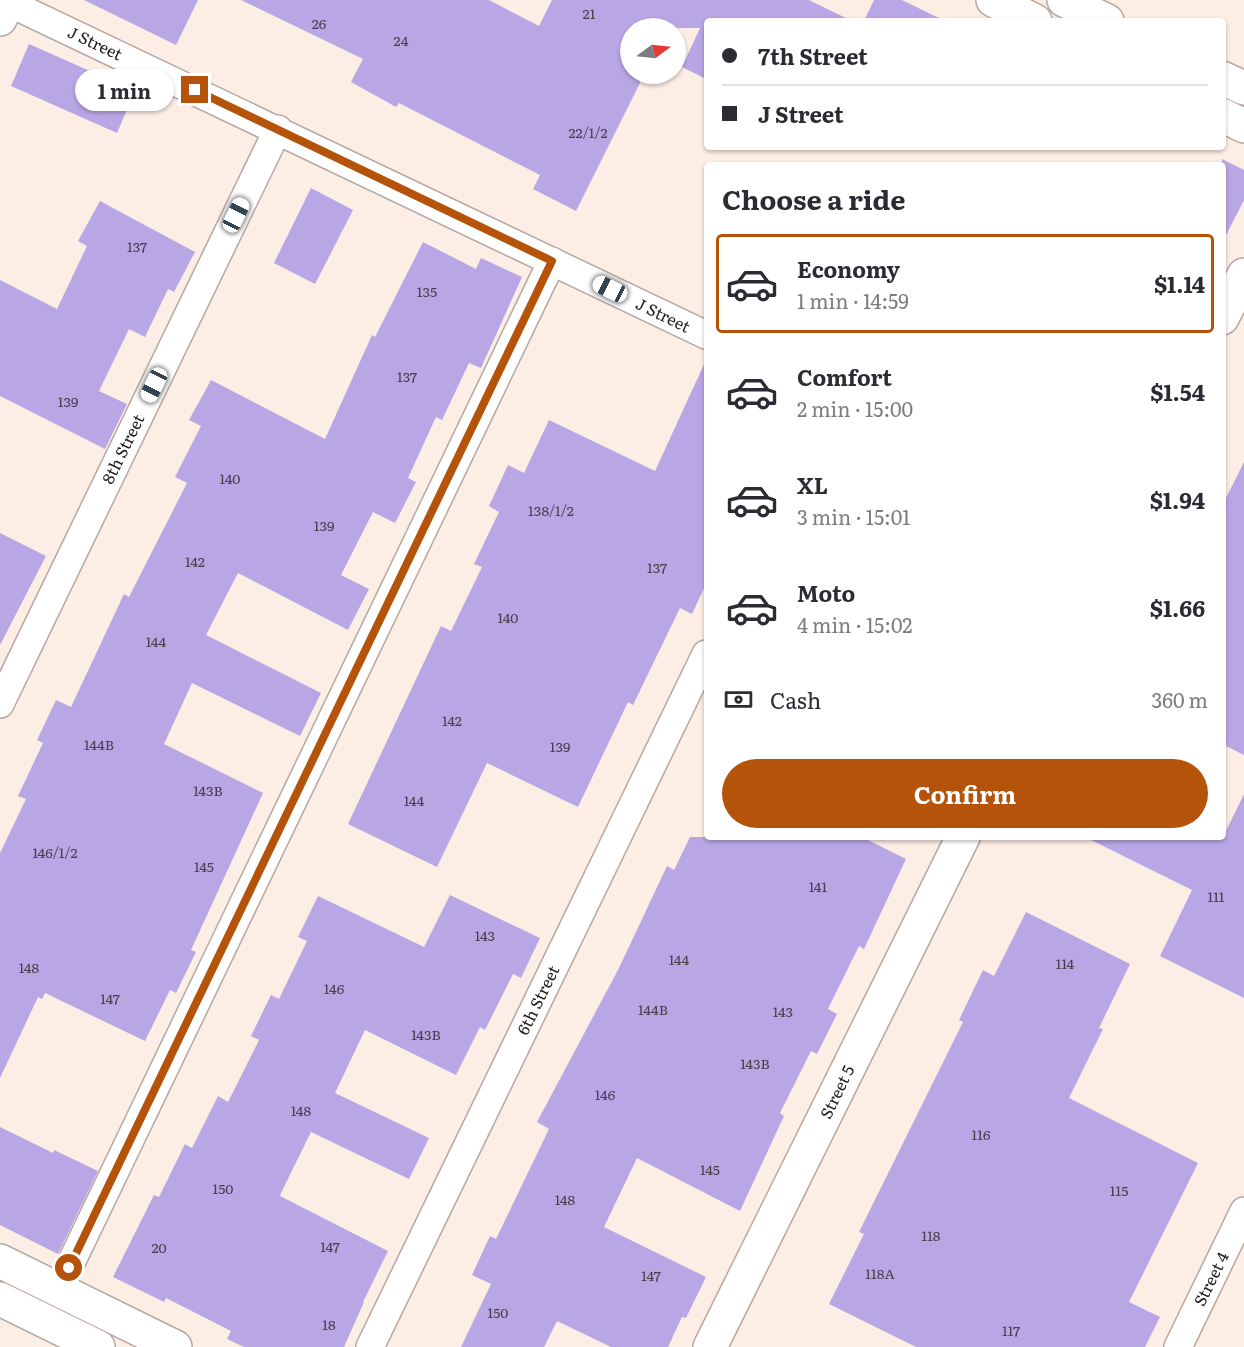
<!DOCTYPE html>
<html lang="en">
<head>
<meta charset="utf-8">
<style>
  body { margin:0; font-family:Literata,serif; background:#f2f2f3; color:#2b2b33; height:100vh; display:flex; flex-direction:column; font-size:22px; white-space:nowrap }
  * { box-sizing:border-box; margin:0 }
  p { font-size:20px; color:#7c7c81 }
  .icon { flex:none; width:33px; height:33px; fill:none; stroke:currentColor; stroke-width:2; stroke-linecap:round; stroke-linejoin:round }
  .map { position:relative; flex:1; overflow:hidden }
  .sheet { position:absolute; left:704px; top:162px; width:522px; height:678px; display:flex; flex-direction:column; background:#fff; border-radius:6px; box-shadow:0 2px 4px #0004 }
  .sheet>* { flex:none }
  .top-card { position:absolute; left:704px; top:18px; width:522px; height:132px; border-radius:6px; box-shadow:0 2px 4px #0004; display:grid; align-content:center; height:132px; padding:0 18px; background:#fff }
  .needle { width:39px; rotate:75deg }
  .buttons { position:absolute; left:620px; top:18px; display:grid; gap:12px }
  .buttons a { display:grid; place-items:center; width:66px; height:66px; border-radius:50%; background:#fff; box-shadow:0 2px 4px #0004; font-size:30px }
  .end { position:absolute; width:27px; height:27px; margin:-14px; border:8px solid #b45309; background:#fff; box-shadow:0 0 0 3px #fff }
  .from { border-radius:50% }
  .bubble { position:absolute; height:42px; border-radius:21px; background:#fff; box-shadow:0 2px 4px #0004; font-size:20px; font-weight:700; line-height:42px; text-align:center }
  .car { position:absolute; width:18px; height:36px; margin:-18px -9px; border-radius:8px; box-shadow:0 0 4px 2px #0007; background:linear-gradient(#fff 24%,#345 0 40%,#fff 0 76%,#345 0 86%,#fff 0) }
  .top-card b { display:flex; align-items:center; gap:21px; height:57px; font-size:22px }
  .top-card b+b { border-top:2px solid #e1e1e2 }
  .top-card i { width:15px; height:15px; background:#2b2b33 }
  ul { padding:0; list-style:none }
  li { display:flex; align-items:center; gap:18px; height:99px; margin:0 12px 9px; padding:0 6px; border:3px solid transparent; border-radius:6px }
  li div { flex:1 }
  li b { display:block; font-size:22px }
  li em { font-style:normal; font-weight:700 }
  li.active { border-color:#b45309 }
  li>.icon { width:54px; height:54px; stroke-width:1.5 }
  h2 { padding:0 18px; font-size:27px; line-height:72px }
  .pay { display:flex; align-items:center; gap:15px; height:66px; padding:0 18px; font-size:22px }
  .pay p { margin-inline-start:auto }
  .button { display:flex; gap:12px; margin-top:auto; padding:12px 18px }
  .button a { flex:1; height:69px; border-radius:36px; background:#b45309; color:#fff; font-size:24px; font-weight:700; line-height:69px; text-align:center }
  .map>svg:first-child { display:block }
  .building { fill:#b9a7e5 }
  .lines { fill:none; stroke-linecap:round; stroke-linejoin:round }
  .minor-casing { stroke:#b6a7a0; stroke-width:30 }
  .tertiary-casing { stroke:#b6a7a0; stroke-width:36 }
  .minor { stroke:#fff; stroke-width:27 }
  .tertiary { stroke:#fff; stroke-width:33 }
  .route { stroke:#b45309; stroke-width:8 }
  .labels { text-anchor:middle; stroke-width:6; stroke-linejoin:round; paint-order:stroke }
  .number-label { font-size:14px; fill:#483f4d }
  .street-label { font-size:16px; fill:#221c1a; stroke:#fefefe }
</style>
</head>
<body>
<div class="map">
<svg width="1244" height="1347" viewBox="0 0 1244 1347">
  <rect width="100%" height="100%" fill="#fcede5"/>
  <path class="building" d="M 84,0 L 198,0 L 176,45 Z
    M 241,0 L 489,0 L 539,26 L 552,0 L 809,0 L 852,21 L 706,21 L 706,79 L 682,67 L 700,28 L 630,28 L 630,74 L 643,77 L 576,211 L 533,189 L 540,175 L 399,103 L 396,107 L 351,82 L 363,59 Z
    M 874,0 L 902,0 L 945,21 L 864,21 Z
    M 29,44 L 135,91 L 117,133 L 11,86 Z
    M 1222,159 L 1244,170 L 1244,200 L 1222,243 Z
    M 311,188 L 353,210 L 315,284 L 274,263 Z
    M 100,201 L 195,252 L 174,292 L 168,289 L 145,337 L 129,329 L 99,391 L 127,404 L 105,449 L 0,396 L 0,280 L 57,309 L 87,246 L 78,241 Z
    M 423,242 L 476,269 L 481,258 L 522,277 L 481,368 L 469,363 L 442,420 L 436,417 L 408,478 L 416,482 L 395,523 L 373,512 L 341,575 L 369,589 L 348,630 L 238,573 L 206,635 L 321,693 L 300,736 L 192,683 L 164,744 L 263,793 L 191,950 L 196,952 L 176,993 L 170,990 L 145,1041 L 45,993 L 42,999 L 38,997 L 0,1078 L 0,853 L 26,799 L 18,796 L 43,743 L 37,740 L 56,700 L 71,707 L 124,594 L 129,597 L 187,483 L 175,477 L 201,426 L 189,420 L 211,380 L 325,439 L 372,335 L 375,337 Z
    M 706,360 L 706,584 L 692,614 L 680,608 L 633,705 L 628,702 L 578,807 L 487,763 L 437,867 L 348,824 L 441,626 L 451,631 L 482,567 L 474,564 L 499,512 L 489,506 L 508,465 L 524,473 L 549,420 L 655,471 Z
    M 1244,462 L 1244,755 L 1222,744 L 1222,506 Z
    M 0,533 L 46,556 L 0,645 Z
    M 1244,794 L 1244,998 L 1160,956 L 1192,890 L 1085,837 L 1223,837 Z
    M 690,837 L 862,837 L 906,859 L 864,949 L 859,946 L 828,1009 L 837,1014 L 817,1054 L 811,1051 L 780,1113 L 784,1116 L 740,1211 L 637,1158 L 604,1227 L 706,1277 L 686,1318 L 682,1317 L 668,1347 L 611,1347 L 557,1321 L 544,1347 L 461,1347 L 491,1284 L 472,1275 L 490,1236 L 496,1239 L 549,1129 L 537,1122 L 619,968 L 667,866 L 674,870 Z
    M 450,895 L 540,938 L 521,978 L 513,974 L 485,1030 L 480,1027 L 456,1075 L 365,1030 L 335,1093 L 429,1138 L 409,1179 L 311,1132 L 281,1193 L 280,1196 L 388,1251 L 363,1302 L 364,1302 L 344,1347 L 244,1347 L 227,1339 L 231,1331 L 166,1298 L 164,1302 L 113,1277 L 154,1195 L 159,1197 L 185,1144 L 192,1148 L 218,1096 L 228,1102 L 259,1040 L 251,1036 L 271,995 L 279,999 L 307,941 L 298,937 L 318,896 L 424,947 Z
    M 1026,912 L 1130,964 L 1099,1028 L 1103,1029 L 1069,1098 L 1198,1163 L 1129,1302 L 1160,1317 L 1145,1347 L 916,1347 L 829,1304 L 864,1234 L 859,1232 L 963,1022 L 959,1020 L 983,970 L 994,976 Z
    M 0,1127 L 53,1153 L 54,1150 L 98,1171 L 58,1254 L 0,1225 Z"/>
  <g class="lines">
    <defs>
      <path id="minor" d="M 3,0 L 706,335
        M 0,704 L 278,129
        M 58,1290 L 552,261
        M 370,1347 L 706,654
        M 1178,1347 L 1244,1211"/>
      <path id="tertiary" d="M 993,0 L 1035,21
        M 1064,0 L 1107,21
        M 0,19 L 9,0
        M 1222,78 L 1244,88
        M 1222,115 L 1244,126
        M 1222,318 L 1244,275
        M 0,1261 L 175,1347
        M 0,1299 L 98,1347
        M 710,1347 L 963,837"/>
    </defs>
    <use href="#minor" class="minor-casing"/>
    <use href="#tertiary" class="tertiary-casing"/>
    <use href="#minor" class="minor"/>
    <use href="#tertiary" class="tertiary"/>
  </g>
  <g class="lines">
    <path class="route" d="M 69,1268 L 552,261 L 195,90"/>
  </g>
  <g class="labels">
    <g class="number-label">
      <text x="589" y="19">21</text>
      <text x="319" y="29">26</text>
      <text x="401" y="46">24</text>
      <text x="588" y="138">22/1/2</text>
      <text x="137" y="252">137</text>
      <text x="427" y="297">135</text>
      <text x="407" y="382">137</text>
      <text x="68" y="407">139</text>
      <text x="230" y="484">140</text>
      <text x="551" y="516">138/1/2</text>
      <text x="324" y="531">139</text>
      <text x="195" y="567">142</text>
      <text x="657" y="573">137</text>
      <text x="508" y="623">140</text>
      <text x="156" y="647">144</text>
      <text x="452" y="726">142</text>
      <text x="99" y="750">144B</text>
      <text x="560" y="752">139</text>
      <text x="208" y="796">143B</text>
      <text x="414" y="806">144</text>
      <text x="55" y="858">146/1/2</text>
      <text x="204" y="872">145</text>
      <text x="818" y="892">141</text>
      <text x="1216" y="902">111</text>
      <text x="485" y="941">143</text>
      <text x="679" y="965">144</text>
      <text x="1065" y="969">114</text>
      <text x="29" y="973">148</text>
      <text x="334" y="994">146</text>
      <text x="110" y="1004">147</text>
      <text x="653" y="1015">144B</text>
      <text x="783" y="1017">143</text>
      <text x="426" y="1040">143B</text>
      <text x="755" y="1069">143B</text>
      <text x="605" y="1100">146</text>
      <text x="301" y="1116">148</text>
      <text x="981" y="1140">116</text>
      <text x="710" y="1175">145</text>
      <text x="223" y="1194">150</text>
      <text x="1119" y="1196">115</text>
      <text x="565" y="1205">148</text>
      <text x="931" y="1241">118</text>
      <text x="330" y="1252">147</text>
      <text x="159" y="1253">20</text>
      <text x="880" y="1279">118A</text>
      <text x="651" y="1281">147</text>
      <text x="498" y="1318">150</text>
      <text x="329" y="1330">18</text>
      <text x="1011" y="1336">117</text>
    </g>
    <g class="street-label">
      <text transform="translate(95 43) rotate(25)" y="6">J Street</text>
      <text transform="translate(663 315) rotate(26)" y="6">J Street</text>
      <text transform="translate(123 449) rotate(-64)" y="6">8th Street</text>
      <text transform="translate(538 1000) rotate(-64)" y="6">6th Street</text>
      <text transform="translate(837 1092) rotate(-64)" y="6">Street 5</text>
      <text transform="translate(1211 1279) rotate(-64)" y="6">Street 4</text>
    </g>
  </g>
</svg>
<div class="buttons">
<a><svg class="needle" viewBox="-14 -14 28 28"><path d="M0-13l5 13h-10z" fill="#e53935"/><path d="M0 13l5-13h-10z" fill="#7c7c81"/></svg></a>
</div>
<i class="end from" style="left:69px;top:1268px"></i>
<i class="end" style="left:195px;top:90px"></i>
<div class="bubble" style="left:75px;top:69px;width:99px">1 min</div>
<i class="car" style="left:236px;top:215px;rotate:26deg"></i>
<i class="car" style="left:610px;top:289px;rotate:296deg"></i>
<i class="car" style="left:154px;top:385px;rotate:206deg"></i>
<div class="top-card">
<b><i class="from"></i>7th Street</b>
<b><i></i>J Street</b>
</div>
<section class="sheet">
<h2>Choose a ride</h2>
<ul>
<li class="active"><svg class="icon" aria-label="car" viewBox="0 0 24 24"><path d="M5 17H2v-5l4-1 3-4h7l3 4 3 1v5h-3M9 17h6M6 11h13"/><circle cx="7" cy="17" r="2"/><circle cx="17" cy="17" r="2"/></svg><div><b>Economy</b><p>1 min · 14:59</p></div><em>$1.14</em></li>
<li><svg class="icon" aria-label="car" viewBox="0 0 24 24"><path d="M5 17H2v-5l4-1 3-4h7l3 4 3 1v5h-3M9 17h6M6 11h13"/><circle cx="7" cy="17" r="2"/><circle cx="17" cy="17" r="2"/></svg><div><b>Comfort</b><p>2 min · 15:00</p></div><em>$1.54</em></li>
<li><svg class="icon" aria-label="car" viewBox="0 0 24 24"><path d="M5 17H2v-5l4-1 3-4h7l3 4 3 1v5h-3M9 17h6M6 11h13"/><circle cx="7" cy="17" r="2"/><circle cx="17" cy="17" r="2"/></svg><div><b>XL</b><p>3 min · 15:01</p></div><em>$1.94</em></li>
<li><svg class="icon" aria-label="car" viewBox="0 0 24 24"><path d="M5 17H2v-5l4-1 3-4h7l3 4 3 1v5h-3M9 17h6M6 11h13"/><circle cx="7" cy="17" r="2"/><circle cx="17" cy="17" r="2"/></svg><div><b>Moto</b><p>4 min · 15:02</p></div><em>$1.66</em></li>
</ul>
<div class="pay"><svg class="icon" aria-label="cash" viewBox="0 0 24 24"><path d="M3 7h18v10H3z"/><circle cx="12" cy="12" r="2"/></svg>Cash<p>360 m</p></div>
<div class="button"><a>Confirm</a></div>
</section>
</div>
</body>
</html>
